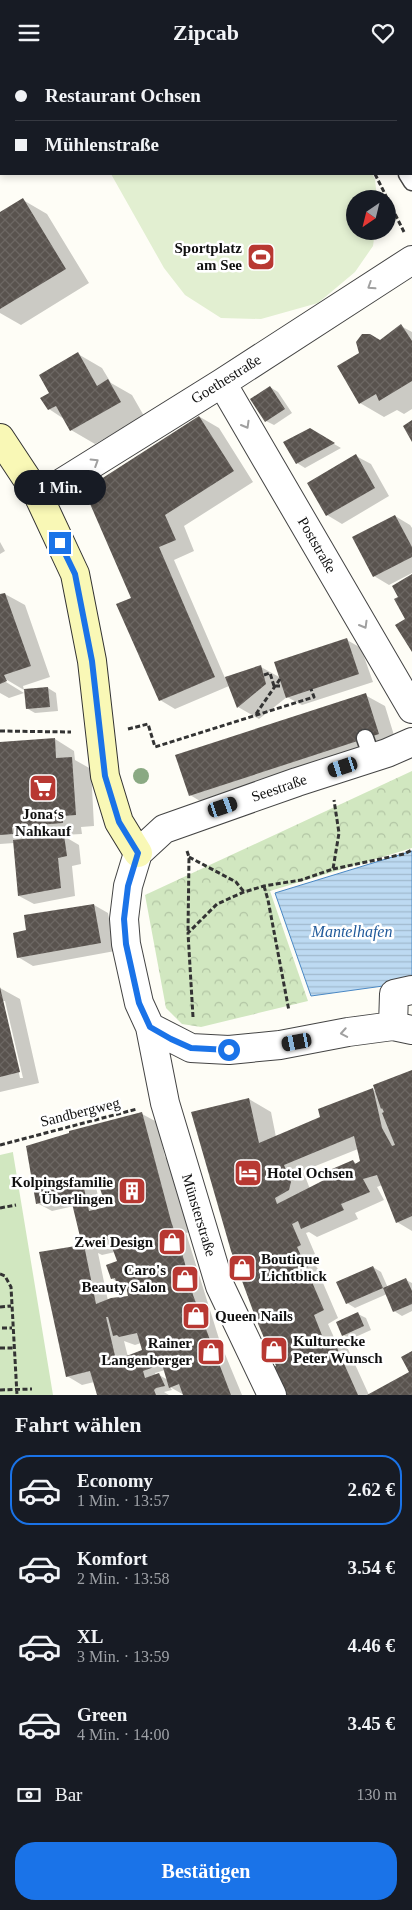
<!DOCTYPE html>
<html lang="de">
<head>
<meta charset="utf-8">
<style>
  body { margin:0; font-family:"Times New Roman",serif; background:#20242c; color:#f1f3f6; height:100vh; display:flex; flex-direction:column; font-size:19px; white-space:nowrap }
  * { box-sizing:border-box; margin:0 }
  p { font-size:16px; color:#9ea1a6 }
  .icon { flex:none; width:28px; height:28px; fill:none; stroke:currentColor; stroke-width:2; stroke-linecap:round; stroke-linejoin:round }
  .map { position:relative; height:1330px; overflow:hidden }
  .panel { display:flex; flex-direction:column; background:#171b24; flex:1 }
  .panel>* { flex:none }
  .top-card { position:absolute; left:0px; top:0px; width:412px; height:110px; box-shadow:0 2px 8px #0003; display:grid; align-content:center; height:110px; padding:0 15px; background:#171b24 }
  .needle { width:32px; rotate:215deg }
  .buttons { position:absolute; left:346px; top:125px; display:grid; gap:10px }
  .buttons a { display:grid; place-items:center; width:50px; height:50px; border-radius:50%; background:#171b24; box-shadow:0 2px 8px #0003; font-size:25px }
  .end { position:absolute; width:22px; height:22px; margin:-11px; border:6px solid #1a73e8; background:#fff; box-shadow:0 0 0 2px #fff }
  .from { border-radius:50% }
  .bubble { position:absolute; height:35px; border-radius:18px; background:#171b24; box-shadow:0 2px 8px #0003; font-size:16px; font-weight:700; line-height:35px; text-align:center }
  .car { position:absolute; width:15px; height:30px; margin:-15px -8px; border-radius:6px; box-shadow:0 0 4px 1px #0007; background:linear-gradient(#222 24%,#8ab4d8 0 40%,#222 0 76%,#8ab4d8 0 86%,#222 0) }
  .top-card b { display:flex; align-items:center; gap:18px; height:48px; font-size:19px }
  .top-card b+b { border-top:1px solid #363941 }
  .top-card i { width:12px; height:12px; background:#f1f3f6 }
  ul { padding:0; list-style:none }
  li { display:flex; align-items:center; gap:15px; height:70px; margin:0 10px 8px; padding:0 5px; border:2px solid transparent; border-radius:20px }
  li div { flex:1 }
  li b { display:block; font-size:19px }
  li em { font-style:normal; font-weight:700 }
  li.current { border-color:#1a73e8 }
  li>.icon { width:45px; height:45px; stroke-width:1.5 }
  h2 { padding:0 15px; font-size:22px; line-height:60px }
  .pay { display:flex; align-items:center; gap:12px; height:55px; padding:0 15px; font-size:19px }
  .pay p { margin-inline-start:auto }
  .action { display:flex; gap:10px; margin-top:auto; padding:10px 15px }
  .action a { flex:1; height:58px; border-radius:20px; background:#1a73e8; color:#fff; font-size:20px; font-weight:700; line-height:58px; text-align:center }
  header { display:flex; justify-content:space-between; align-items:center; height:65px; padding:0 15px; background:#171b24; font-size:22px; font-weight:700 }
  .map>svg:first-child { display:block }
  .park { fill:url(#park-crowns) }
  .garden { fill:#d1e7c0 }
  .pitch { fill:#e2efd1 }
  .water { fill:url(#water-rules); stroke:#4a88c4 }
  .shadow { fill:#0003; fill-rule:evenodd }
  .building { fill:url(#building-cross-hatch); fill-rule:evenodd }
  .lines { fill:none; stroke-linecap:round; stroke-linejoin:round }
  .lane-casing { stroke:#444; stroke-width:19 }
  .street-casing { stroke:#444; stroke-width:30 }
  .secondary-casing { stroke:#333; stroke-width:30 }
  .path { stroke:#333; stroke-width:3; stroke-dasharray:5 2.5; stroke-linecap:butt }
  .lane { stroke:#fff; stroke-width:16 }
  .street { stroke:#fff; stroke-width:28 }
  .secondary { stroke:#f9f8b6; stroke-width:28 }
  .tree { fill:#8aa983 }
  .oneway { stroke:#a0a0a0 }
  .route { stroke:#1a73e8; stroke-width:6 }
  .labels { text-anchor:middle; stroke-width:5; stroke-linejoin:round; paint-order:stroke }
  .poi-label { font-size:15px; font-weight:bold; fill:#111; stroke:#fff; text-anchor:end }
  .street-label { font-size:15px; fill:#111; stroke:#fff }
  .water-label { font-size:16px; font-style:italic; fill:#225b9b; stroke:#fff }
</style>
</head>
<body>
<header><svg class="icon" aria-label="menu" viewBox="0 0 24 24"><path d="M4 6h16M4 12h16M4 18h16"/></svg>Zipcab<svg class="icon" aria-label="heart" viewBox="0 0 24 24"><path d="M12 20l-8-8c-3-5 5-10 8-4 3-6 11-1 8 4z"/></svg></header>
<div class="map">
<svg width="412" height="1330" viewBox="0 0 412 1330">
  <defs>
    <pattern id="park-crowns" width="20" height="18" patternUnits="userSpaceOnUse" patternTransform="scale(1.25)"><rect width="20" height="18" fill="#d1e7c0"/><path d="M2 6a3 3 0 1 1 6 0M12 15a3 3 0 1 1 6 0" fill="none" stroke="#b2c5a4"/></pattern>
    <pattern id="water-rules" width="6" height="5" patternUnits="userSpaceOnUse" patternTransform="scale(1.25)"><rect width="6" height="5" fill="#bddaf2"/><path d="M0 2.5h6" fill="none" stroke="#a1bace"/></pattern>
    <pattern id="building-cross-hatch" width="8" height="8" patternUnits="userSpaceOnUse" patternTransform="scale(1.25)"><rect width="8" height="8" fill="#59534e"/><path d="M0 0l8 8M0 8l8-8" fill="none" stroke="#6c6763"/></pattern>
  </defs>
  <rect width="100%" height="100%" fill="#fefdf6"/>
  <path class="park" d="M 412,706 L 412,783 L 270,826 L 308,936 L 201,962 L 182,959 L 166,943 L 145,830 Z"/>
  <path class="garden" d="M 13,1087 L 13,1088 L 53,1330 L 0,1330 L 0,1090 Z"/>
  <path class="pitch" d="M 50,0 L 313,0 L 314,1 L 51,1 Z
    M 111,109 L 372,109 L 375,114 L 377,134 L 355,134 L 355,166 L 375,166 L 373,181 L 355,207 L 318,238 L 261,254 L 221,253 L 185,230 L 164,203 Z"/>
  <path class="water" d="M 412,786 L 412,917 L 311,931 L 275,828 Z"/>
  <path class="shadow" d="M 23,135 L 47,149 L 89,218 L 21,260 L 0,248 L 0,149 Z
    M 401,261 L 412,267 L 412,344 L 404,349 L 397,345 L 384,352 L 360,338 L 381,276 Z
    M 78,289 L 102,303 L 111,318 L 132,330 L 144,351 L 95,379 L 71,365 L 64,354 L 49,344 L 50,329 Z
    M 270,322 L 278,327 L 292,348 L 274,360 L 266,356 Z
    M 200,352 L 219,363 L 253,417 L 184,461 L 194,486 L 174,495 L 225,613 L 261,602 L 281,613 L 347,575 L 361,583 L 373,617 L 302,640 L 287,632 L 259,654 L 238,642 L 229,621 L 175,644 L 160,635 L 132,533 Z
    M 310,365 L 341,383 L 305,403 L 297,398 Z
    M 356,391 L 371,399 L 389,431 L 342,459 L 327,450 Z
    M 395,451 L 410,460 L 412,463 L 412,508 L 389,520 L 374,511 Z
    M 0,477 L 5,486 L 0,489 Z
    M 5,529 L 25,540 L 50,612 L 23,621 L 24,625 L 2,612 L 1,614 L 24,628 L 9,633 L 0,628 L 0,531 Z
    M 48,623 L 56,628 L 58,646 L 35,648 L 28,644 Z
    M 365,630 L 385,641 L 397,680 L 205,739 L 190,730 Z
    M 55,674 L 74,686 L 75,695 L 91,704 L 94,761 L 81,762 L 82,769 L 62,770 L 79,780 L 81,799 L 72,801 L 75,831 L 34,839 L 19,831 L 14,778 L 0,779 L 0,678 ZM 27,769 L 36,774 L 27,775 Z
    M 94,840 L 108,848 L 115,886 L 33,901 L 18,892 L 28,866 Z
    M 0,923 L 20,934 L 39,1018 L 0,1027 ZM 3,936 L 5,936 L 23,1013 L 20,1013 Z
    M 412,1006 L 412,1166 L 397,1157 L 382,1120 L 377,1122 L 384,1135 L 355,1148 L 358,1154 L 317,1172 L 309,1167 L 306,1168 L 315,1189 L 312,1190 L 317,1203 L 320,1205 L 322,1210 L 320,1211 L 338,1253 L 328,1259 L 336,1277 L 348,1284 L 369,1330 L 286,1330 L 278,1302 L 249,1034 L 271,1047 L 276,1072 L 322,1053 L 373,1025 L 377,1027 ZM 358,1084 L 362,1097 L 357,1099 L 353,1096 L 330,1113 L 310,1124 L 303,1106 Z
    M 142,1049 L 157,1057 L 165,1092 L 170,1095 L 190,1167 L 186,1168 L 220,1277 L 242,1330 L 184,1330 L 170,1322 L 172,1325 L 164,1327 L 169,1330 L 98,1330 L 94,1317 L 82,1320 L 67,1311 L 40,1188 L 86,1181 L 83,1179 L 74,1141 L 52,1146 L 37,1138 ZM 101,1121 L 108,1142 L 101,1144 L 96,1122 ZM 115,1187 L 119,1197 L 113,1214 L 128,1225 L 130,1234 L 108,1236 L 98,1188 L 102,1190 ZM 124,1276 L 135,1280 L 141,1278 L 145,1286 L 128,1292 ZM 165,1305 L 168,1315 L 159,1310 L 156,1311 L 155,1308 Z
    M 373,1202 L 381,1207 L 388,1223 L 406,1215 L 412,1218 L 412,1246 L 402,1251 L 394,1246 L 387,1229 L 355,1243 L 347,1238 Z
    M 358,1249 L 366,1253 L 371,1265 L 351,1274 L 343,1270 Z"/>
  <path class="building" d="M 23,133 L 66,204 L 0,244 L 0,147 Z
    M 401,259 L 412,276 L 412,316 L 379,336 L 376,329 L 359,339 L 337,301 L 359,288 L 356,277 L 362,269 L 370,269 L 380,275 Z
    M 78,287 L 97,321 L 108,314 L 121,337 L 70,366 L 56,341 L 48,345 L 40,333 L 49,328 L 39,310 Z
    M 270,321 L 285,344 L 265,357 L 250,334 Z
    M 199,351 L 234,406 L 165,450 L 176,475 L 159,482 L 215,612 L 159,636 L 116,539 L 131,533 L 84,425 Z
    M 412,355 L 412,377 L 403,361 Z
    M 310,363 L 335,378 L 296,399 L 283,377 Z
    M 356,389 L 375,423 L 326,451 L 307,418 Z
    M 395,450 L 412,482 L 412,492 L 373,512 L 352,472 Z
    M 412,509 L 412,587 L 395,560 L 405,554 L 394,534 L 398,532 L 392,521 Z
    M 5,528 L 31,601 L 4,610 L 7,616 L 0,619 L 0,529 Z
    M 347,573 L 359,609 L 286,633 L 274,597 Z
    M 261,600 L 266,619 L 237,643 L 225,612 Z
    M 48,622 L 50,642 L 26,644 L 24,624 Z
    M 366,628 L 379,669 L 189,731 L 175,690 Z
    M 55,673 L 56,693 L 72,692 L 76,750 L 63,751 L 63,758 L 12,762 L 13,769 L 0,770 L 0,677 Z
    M 64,770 L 67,791 L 58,793 L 61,823 L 18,831 L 13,775 Z
    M 94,839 L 101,878 L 17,893 L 13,868 L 26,865 L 24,850 Z
    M 0,922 L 20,1007 L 0,1012 Z
    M 412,1005 L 412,1151 L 396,1158 L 377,1110 L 363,1114 L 370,1127 L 341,1139 L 344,1145 L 301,1164 L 298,1156 L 292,1159 L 301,1180 L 297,1182 L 303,1195 L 305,1195 L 308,1202 L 306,1203 L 324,1245 L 314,1250 L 325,1278 L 333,1274 L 358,1330 L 285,1330 L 272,1303 L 276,1301 L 256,1254 L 231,1186 L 191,1047 L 249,1033 L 259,1078 L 320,1052 L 318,1044 L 373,1023 L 382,1063 L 392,1081 L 395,1080 L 382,1048 L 384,1047 L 382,1043 L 381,1044 L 373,1020 ZM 354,1071 L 360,1096 L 355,1099 L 353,1095 L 325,1107 L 328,1113 L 277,1139 L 275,1133 L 289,1125 L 291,1117 L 284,1100 Z
    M 142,1047 L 171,1156 L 184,1195 L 193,1230 L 231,1330 L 183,1330 L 179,1319 L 169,1323 L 162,1299 L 143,1306 L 145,1313 L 159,1308 L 165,1321 L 156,1323 L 154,1325 L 156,1330 L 97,1330 L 90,1306 L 66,1312 L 39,1187 L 82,1180 L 70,1130 L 36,1139 L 26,1081 L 69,1068 L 69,1066 ZM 96,1111 L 106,1142 L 89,1146 L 82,1114 ZM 109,1174 L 117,1196 L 106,1200 L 111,1214 L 115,1213 L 117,1220 L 125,1217 L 128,1231 L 111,1233 L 96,1239 L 84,1180 ZM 106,1252 L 108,1252 L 113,1271 L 117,1270 L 119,1272 L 137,1268 L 142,1285 L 116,1295 Z
    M 373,1201 L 383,1223 L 346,1239 L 336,1217 Z
    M 406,1213 L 412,1226 L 412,1239 L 393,1247 L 383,1223 Z
    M 358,1247 L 364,1261 L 342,1271 L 336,1257 Z
    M 412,1286 L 412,1330 L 367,1330 L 409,1307 L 401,1292 Z"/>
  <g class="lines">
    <defs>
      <path id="lane" d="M 345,0 L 346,1
        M 407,109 L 412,117
        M 365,673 L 372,693"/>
      <path id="street" d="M 222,318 L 412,644
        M 39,432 L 222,318 L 412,195
        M 393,961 L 394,929 L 412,925
        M 150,962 L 191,983 L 229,985 L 280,980 L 348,967 L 393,961 L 412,965
        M 272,1330 L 220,1221 L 165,1038 L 150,962 L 139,938 L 126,879 L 124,854 L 128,821 L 138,788 L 164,764 L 297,717 L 387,688 L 412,677"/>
      <path id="secondary" d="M 0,373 L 39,432 L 75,509 L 92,596 L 105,711 L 119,757 L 138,788"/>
    </defs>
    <use href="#lane" class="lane-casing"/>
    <use href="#street" class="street-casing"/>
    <use href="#secondary" class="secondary-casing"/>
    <path class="path" d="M 375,109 L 404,167
      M 264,610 L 270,608 L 274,621
      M 275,621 L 282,621
      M 256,649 L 280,614
      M 128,664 L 148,659 L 155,682 L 314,632 L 311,624
      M 0,666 L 71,667
      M 187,786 L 189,792 L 188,867
      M 189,792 L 236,817 L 244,827
      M 333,804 L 404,789 L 412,785
      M 264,821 L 268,835 L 289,946
      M 193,952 L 188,868 L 217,839 L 244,827 L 264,821 L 301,815 L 333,804 L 339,768 L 334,735
      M 0,1080 L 137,1044
      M 0,1143 L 16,1140
      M 0,1209 L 5,1211 L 11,1222 L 17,1330
      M 0,1242 L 11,1241
      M 2,1263 L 12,1263
      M 0,1283 L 13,1283
      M 0,1325 L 32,1324"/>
    <use href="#lane" class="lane"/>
    <use href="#street" class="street"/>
    <use href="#secondary" class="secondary"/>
  </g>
  <circle class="tree" cx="141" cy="711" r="8"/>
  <defs><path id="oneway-chevron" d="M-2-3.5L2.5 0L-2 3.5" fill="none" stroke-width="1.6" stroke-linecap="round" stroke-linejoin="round" transform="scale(1.25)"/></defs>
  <g class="oneway">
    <use href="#oneway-chevron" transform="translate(371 221) rotate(147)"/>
    <use href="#oneway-chevron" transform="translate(246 360) rotate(60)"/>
    <use href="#oneway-chevron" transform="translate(95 397) rotate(-32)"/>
    <use href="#oneway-chevron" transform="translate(364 560) rotate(60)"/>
    <use href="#oneway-chevron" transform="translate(344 968) rotate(170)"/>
  </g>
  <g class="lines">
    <path class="route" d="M 60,478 L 75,509 L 92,596 L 105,711 L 119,757 L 138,788 L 128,821 L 124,854 L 126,879 L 139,938 L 150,962 L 171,974 L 191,983 L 229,985"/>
  </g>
  <defs>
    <symbol id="stadium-square" viewBox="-11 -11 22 22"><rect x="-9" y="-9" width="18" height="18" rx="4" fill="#b83832" stroke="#fff"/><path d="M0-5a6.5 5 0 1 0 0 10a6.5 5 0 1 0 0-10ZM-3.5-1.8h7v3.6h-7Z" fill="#fff"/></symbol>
    <symbol id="supermarket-square" viewBox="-11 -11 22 22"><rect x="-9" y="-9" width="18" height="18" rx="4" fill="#b83832" stroke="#fff"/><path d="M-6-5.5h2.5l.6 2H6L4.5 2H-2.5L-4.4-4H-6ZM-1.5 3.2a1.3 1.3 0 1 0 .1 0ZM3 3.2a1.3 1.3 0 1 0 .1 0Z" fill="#fff"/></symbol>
    <symbol id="hotel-square" viewBox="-11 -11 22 22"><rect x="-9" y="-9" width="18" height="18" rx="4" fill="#b83832" stroke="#fff"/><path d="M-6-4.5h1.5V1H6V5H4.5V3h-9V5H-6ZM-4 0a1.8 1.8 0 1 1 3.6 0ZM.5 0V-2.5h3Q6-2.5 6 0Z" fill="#fff"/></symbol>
    <symbol id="building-square" viewBox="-11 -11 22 22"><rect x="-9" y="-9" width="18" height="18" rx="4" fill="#b83832" stroke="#fff"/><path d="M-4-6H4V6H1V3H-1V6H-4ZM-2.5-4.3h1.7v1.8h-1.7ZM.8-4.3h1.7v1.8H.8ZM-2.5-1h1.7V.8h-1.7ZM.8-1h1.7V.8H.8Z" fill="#fff"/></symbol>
    <symbol id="shop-square" viewBox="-11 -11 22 22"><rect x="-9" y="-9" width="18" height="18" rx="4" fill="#b83832" stroke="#fff"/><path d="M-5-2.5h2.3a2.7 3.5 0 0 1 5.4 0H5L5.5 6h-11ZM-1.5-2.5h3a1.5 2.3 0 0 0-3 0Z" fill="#fff"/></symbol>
  </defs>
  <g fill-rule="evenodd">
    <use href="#stadium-square" x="245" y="176" width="32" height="32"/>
    <use href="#supermarket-square" x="27" y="707" width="32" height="32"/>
    <use href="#hotel-square" x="232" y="1092" width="32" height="32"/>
    <use href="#building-square" x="116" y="1110" width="32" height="32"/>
    <use href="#shop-square" x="156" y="1161" width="32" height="32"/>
    <use href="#shop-square" x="226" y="1187" width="32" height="32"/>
    <use href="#shop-square" x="169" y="1198" width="32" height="32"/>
    <use href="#shop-square" x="180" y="1235" width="32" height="32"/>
    <use href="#shop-square" x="258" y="1269" width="32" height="32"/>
    <use href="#shop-square" x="195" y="1271" width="32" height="32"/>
  </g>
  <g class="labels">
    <g class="poi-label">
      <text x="242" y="188">Sportplatz<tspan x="242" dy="17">am See</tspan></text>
      <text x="43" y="754" text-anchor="middle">Jona‘s<tspan x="43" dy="17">Nahkauf</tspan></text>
      <text x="267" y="1113" text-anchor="start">Hotel Ochsen</text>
      <text x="113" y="1122">Kolpingsfamilie<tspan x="113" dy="17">Überlingen</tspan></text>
      <text x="153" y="1182">Zwei Design</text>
      <text x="261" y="1199" text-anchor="start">Boutique<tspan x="261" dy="17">Lichtblick</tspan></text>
      <text x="166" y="1210">Caro's<tspan x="166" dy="17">Beauty Salon</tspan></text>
      <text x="215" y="1256" text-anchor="start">Queen Nails</text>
      <text x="293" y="1281" text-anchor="start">Kulturecke<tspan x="293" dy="17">Peter Wunsch</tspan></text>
      <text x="192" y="1283">Rainer<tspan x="192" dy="17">Langenberger</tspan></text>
    </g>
    <g class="street-label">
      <text transform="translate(226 314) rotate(-32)" y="5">Goethestraße</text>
      <text transform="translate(317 480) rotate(60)" y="5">Poststraße</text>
      <text transform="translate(279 723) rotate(-19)" y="5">Seestraße</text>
      <text transform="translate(80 1047) rotate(-14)" y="5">Sandbergweg</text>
      <text transform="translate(199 1150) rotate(73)" y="5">Münsterstraße</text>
    </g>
    <g class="water-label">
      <text x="352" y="872">Mantelhafen</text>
    </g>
  </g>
</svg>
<div class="buttons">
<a><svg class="needle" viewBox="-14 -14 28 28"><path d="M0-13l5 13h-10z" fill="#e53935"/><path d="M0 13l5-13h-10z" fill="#9ea1a6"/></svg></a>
</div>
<i class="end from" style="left:229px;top:985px"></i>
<i class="end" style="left:60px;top:478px"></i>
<div class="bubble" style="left:14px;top:405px;width:92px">1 Min.</div>
<i class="car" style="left:343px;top:702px;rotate:252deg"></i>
<i class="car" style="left:223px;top:742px;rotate:71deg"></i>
<i class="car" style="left:297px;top:977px;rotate:259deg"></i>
<div class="top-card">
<b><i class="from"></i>Restaurant Ochsen</b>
<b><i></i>Mühlenstraße</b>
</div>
</div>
<section class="panel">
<h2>Fahrt wählen</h2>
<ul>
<li class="current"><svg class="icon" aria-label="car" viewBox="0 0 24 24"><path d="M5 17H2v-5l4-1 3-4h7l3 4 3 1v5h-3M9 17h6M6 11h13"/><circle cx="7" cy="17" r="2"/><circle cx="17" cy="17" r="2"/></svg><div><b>Economy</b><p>1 Min. · 13:57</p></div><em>2.62 €</em></li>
<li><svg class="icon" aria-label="car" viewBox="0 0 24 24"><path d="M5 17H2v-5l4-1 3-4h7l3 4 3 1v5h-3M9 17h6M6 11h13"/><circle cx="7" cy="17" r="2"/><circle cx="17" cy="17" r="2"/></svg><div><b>Komfort</b><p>2 Min. · 13:58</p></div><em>3.54 €</em></li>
<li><svg class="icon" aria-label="car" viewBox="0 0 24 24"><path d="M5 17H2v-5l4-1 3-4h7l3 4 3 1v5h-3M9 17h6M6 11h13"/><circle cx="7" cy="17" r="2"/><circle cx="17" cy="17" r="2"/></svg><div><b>XL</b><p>3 Min. · 13:59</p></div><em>4.46 €</em></li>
<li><svg class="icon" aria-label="car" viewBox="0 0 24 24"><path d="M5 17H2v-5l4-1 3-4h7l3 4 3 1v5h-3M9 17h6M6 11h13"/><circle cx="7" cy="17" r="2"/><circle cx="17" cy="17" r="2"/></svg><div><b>Green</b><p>4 Min. · 14:00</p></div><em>3.45 €</em></li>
</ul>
<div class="pay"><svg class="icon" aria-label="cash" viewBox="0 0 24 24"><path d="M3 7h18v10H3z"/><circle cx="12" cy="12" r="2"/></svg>Bar<p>130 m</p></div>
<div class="action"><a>Bestätigen</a></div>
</section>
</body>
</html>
